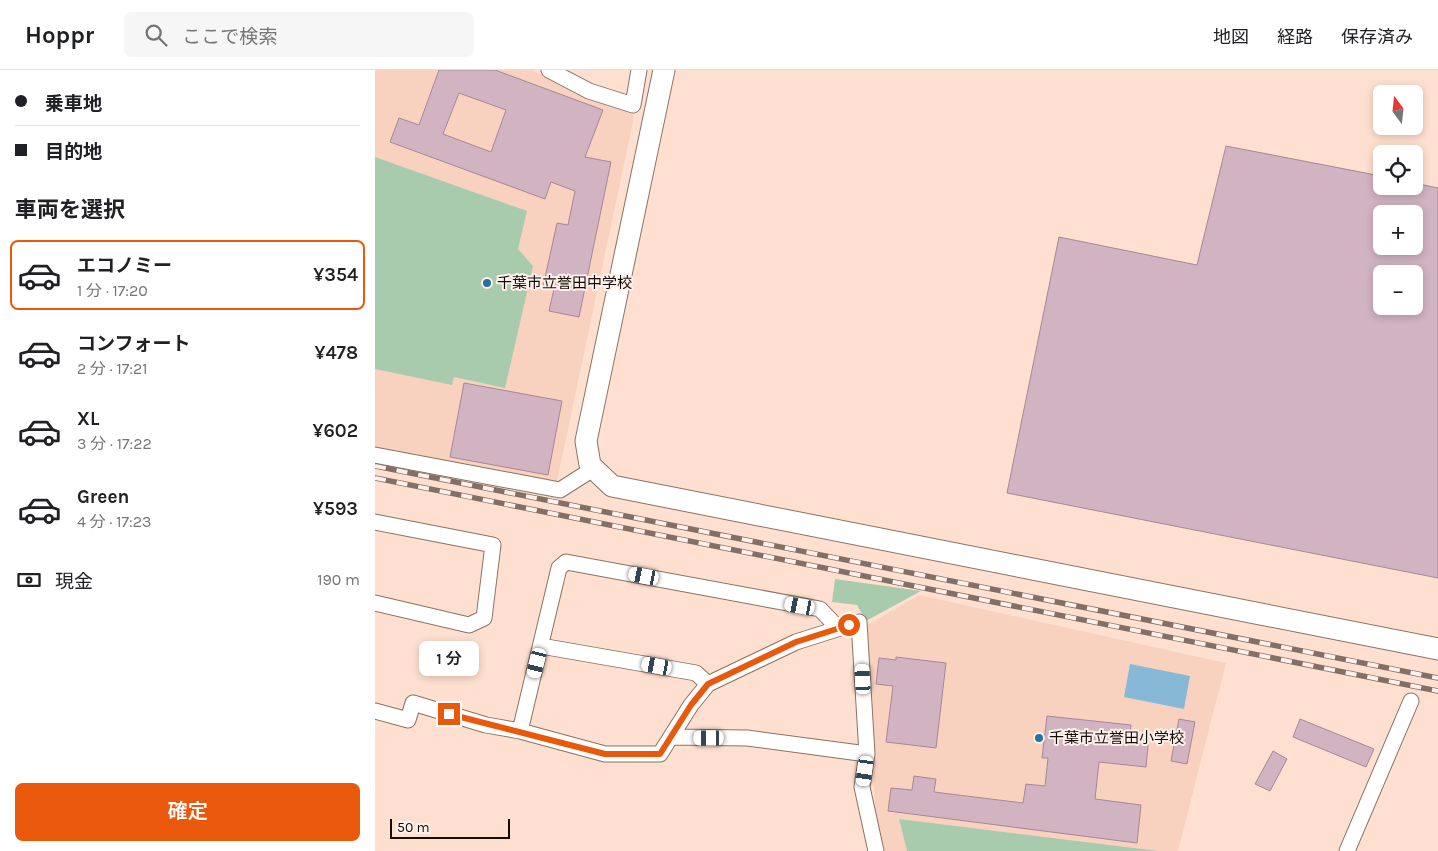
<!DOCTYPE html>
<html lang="ja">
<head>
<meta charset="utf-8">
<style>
  body { margin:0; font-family:Karla,"Noto Sans JP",sans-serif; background:#f6f6f6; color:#202124; height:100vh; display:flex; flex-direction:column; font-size:19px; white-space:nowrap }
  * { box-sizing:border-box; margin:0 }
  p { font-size:16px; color:#757577 }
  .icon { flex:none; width:28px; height:28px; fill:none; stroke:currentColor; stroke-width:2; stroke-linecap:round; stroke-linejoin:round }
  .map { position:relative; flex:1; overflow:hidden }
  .drawer { display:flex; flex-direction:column; background:#fff; width:375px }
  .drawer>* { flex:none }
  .top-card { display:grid; align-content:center; height:110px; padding:0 15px; background:#fff }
  .needle { width:32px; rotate:345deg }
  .fabs { position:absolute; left:998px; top:15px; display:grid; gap:10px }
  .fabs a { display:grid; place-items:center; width:50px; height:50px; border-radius:8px; background:#fff; box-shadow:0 2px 8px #0003; font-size:25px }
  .scale { position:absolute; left:15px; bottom:12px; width:120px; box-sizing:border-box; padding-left:5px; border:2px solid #160c07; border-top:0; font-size:14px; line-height:18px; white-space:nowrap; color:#160c07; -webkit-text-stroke:4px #fef1eb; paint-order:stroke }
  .end { position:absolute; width:22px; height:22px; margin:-11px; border:6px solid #ea580c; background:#fff; box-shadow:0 0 0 2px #fff }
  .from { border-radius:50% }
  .bubble { position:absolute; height:35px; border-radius:8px; background:#fff; box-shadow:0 2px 8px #0003; font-size:16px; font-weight:600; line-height:35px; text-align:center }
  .car { position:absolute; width:15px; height:30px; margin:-15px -8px; border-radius:6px; box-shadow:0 0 4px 1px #0007; background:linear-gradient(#fff 24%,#345 0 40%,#fff 0 76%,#345 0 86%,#fff 0) }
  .top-card b { display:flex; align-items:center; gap:18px; height:48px; font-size:19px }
  .top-card b+b { border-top:1px solid #e0e0e0 }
  .top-card i { width:12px; height:12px; background:#202124 }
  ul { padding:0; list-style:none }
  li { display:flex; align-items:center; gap:15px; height:70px; margin:0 10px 8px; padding:0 5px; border:2px solid transparent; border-radius:8px }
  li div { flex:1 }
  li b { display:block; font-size:19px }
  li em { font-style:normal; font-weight:600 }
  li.current { border-color:#ea580c }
  li>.icon { width:45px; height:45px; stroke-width:1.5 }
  h2 { padding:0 15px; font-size:22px; line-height:60px }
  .pay { display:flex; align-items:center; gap:12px; height:55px; padding:0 15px; font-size:19px }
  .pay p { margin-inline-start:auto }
  .action { display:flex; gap:10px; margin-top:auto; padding:10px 15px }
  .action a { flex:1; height:58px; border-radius:8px; background:#ea580c; color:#fff; font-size:20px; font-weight:600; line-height:58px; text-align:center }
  header { display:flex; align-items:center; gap:30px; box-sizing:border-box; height:70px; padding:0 25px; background:#fff; border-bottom:1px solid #e0e0e0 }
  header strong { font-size:24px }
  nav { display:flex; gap:28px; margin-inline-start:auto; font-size:18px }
  .search { width:350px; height:45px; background:#f6f6f6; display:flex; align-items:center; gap:12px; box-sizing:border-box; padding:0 18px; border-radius:8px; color:#757577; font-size:19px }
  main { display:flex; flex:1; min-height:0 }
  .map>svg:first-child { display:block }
  .built { fill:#f8d2bf }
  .green { fill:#a8cbae }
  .water { fill:#87b8d5 }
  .building { fill:#d1b3c1; stroke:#a58896; fill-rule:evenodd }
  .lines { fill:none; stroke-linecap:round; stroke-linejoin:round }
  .street-casing { stroke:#8c7163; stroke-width:17 }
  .secondary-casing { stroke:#8c7163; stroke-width:23 }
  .street { stroke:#fff; stroke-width:15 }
  .secondary { stroke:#fff; stroke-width:21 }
  .rail-casing { stroke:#836f65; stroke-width:5.5 }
  .rail { stroke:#fef1eb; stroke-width:4; stroke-dasharray:11; stroke-linecap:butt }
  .route { stroke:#ea580c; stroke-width:6 }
  .poi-dot { fill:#2771a5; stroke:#fef1eb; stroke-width:2 }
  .labels { text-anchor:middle; stroke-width:4; stroke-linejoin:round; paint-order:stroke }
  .poi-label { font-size:15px; fill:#160c07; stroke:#fef1eb; text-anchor:start }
</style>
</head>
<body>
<header>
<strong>Hoppr</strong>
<div class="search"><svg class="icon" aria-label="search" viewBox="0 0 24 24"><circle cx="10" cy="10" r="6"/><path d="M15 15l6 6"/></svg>ここで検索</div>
<nav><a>地図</a><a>経路</a><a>保存済み</a></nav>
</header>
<main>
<section class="drawer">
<div class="top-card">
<b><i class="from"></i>乗車地</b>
<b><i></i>目的地</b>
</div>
<h2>車両を選択</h2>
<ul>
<li class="current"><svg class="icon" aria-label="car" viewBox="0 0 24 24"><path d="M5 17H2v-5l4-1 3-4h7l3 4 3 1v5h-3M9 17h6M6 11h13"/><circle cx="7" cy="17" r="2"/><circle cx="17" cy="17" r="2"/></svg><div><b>エコノミー</b><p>1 分 · 17:20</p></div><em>¥354</em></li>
<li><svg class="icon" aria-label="car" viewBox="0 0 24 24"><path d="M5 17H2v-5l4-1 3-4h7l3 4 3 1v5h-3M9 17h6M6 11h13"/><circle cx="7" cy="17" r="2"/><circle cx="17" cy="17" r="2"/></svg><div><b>コンフォート</b><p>2 分 · 17:21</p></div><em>¥478</em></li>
<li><svg class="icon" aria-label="car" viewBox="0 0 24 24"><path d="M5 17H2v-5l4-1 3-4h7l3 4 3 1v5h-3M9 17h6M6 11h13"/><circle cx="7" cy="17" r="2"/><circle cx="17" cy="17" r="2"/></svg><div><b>XL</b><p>3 分 · 17:22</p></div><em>¥602</em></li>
<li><svg class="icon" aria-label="car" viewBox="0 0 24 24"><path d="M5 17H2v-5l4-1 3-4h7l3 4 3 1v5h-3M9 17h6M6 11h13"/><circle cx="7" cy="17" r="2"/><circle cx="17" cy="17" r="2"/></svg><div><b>Green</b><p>4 分 · 17:23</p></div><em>¥593</em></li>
</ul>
<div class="pay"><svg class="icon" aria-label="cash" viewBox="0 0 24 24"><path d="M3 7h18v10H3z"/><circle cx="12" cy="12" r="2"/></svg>現金<p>190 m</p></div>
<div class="action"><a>確定</a></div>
</section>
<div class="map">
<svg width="1063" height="781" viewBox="0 0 1063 781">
  <rect width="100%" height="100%" fill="#ffe0d0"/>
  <path class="built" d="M 0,0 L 157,0 L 226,33 L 255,40 L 259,47 L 181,416 L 0,380 Z
    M 544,525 L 851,593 L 803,781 L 509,781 L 500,744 L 492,555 Z"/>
  <path class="green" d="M 0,87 L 152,141 L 143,179 L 158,196 L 130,318 L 79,307 L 77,315 L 0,299 Z
    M 460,509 L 546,521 L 491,551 L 482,535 L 457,532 Z
    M 524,749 L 783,781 L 532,781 Z"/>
  <path class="water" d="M 755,594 L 815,606 L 809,639 L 749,627 Z"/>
  <path class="building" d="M 64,0 L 120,0 L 228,40 L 210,87 L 236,92 L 204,247 L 174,241 L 179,219 L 168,217 L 182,153 L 193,155 L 200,121 L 176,112 L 170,129 L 15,72 L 24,48 L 44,55 ZM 84,23 L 131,40 L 116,82 L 68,64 Z
    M 851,76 L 1006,106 L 1006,116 L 1039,116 L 1039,113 L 1063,118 L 1063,508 L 632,423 L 684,167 L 822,195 ZM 1006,144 L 1039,144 L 1039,176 L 1006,176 ZM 1006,204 L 1039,204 L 1039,236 L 1006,236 Z
    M 89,313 L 187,331 L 173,405 L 75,387 Z
    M 521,587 L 571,593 L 561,678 L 511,672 L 518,616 L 501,614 L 504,588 L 521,590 Z
    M 672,646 L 756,655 L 755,663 L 774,665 L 771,697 L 724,692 L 720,729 L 766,735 L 762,773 L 513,741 L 516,718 L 537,720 L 539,706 L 561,709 L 559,722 L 648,733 L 651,714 L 670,716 L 673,688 L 667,688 Z
    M 804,649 L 820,652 L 812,694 L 796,691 Z
    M 925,649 L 999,679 L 991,697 L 918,667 Z
    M 898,681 L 912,689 L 895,721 L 880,714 Z"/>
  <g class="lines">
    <defs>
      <path id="street" d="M 174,0 L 214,21 L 258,35 L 264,0
        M 0,385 L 185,420 L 218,399
        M 0,452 L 118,475 L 109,548 L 94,555 L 0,533
        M 166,576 L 321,603 L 333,614
        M 0,641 L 33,650 L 38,633 L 111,655 L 145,661 L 230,684 L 285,684 L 316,635 L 333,614 L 421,572 L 484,552 L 492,684 L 487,717 L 501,781
        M 145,661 L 184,498 L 191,492 L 445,539 L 463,558
        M 296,667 L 372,668 L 492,684
        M 972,781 L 1036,631"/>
      <path id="secondary" d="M 289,0 L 211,371 L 215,395 L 237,416 L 1063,579"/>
    </defs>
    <use href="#street" class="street-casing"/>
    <use href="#secondary" class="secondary-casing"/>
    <use href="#street" class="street"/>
    <use href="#secondary" class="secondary"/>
    <defs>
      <path id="rail" d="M 0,396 L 1063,608
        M 0,408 L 1063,621"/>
    </defs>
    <use href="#rail" class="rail-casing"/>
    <use href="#rail" class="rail"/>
  </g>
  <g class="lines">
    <path class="route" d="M 74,644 L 230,684 L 285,684 L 316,635 L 333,614 L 421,572 L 474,555"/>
  </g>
  <g class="poi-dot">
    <circle cx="112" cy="213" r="5"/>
    <circle cx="664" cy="668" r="5"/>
  </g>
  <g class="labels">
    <g class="poi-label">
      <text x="122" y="218">千葉市立誉田中学校</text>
      <text x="674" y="673">千葉市立誉田小学校</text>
    </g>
  </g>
</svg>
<div class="fabs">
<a><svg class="needle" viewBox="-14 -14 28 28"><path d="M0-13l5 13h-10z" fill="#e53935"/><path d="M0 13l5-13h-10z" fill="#757577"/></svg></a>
<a><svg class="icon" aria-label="locate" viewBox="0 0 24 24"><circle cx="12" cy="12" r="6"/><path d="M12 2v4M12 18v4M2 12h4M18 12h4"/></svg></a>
<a>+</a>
<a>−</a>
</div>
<div class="scale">50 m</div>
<i class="end from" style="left:474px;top:555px"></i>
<i class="end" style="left:74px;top:644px"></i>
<div class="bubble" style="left:44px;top:571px;width:60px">1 分</div>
<i class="car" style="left:269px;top:506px;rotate:281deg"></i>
<i class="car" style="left:425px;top:536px;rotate:281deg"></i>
<i class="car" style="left:162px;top:593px;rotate:194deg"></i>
<i class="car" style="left:282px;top:596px;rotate:280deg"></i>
<i class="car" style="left:488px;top:609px;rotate:357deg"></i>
<i class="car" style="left:334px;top:668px;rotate:270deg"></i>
<i class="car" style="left:490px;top:701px;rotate:188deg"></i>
</div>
</main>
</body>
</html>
